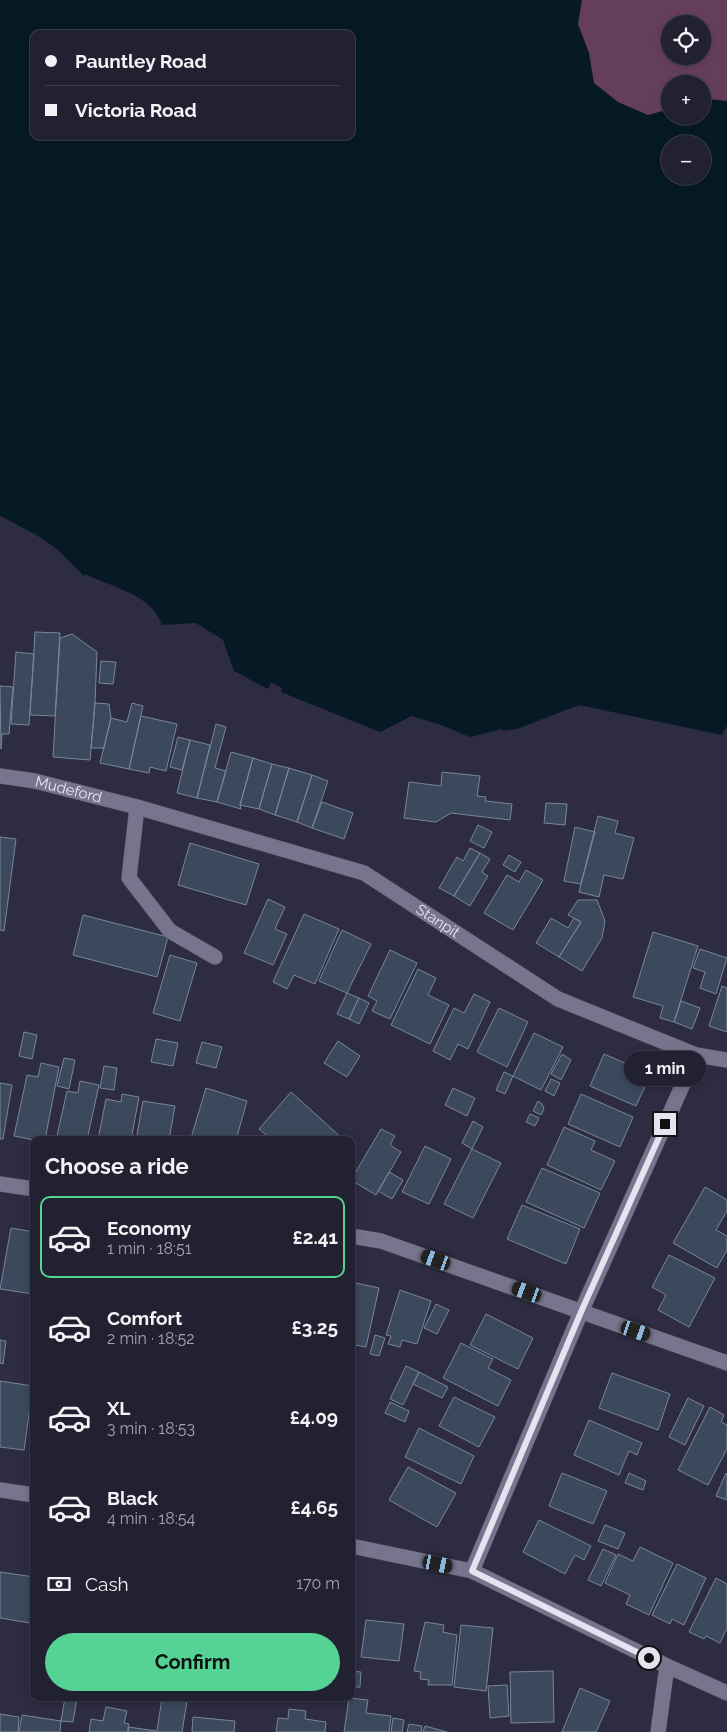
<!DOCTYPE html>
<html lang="en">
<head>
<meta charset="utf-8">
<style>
  body { margin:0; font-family:Raleway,sans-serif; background:#2a2939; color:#f1f3f6; height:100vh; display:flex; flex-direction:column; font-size:19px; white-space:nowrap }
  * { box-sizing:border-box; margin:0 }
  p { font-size:16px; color:#a2a3ab }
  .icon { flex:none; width:28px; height:28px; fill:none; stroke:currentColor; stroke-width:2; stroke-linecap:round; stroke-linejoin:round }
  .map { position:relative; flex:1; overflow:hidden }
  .side { position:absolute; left:30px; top:1136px; width:325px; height:565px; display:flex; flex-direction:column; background:#222131; border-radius:10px; box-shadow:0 2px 8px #0003,0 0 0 1px #3f3e4d }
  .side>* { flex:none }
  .hud { position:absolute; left:30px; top:30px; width:325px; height:110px; border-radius:10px; box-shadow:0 2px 8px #0003,0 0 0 1px #3f3e4d; display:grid; align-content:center; height:110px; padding:0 15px; background:#222131 }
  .fabs { position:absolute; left:661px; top:15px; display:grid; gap:10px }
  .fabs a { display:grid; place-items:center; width:50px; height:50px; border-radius:50%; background:#222131; box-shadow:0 2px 8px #0003,0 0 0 1px #3f3e4d; font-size:25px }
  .end { position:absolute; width:22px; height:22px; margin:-11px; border:6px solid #e4e4f1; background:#111; box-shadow:0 0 0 2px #111 }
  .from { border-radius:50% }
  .bubble { position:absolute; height:35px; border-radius:18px; background:#222131; box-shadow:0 2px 8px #0003,0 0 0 1px #3f3e4d; font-size:16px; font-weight:700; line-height:35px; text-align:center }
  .car { position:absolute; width:15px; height:30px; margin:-15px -8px; border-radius:6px; box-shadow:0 0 4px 1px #0007; background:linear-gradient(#222 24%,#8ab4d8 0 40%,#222 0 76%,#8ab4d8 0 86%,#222 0) }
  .hud b { display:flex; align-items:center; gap:18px; height:48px; font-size:19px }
  .hud b+b { border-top:1px solid #3f3e4d }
  .hud i { width:12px; height:12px; background:#f1f3f6 }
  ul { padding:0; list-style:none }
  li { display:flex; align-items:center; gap:15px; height:82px; margin:0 10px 8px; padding:0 5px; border:2px solid transparent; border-radius:10px }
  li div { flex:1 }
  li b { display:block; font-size:19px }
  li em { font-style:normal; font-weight:700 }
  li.on { border-color:#54d395 }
  li>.icon { width:45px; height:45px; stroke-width:1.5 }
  h2 { padding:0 15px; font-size:22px; line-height:60px }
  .pay { display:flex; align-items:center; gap:12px; height:55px; padding:0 15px; font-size:19px }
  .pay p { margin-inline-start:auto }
  .action { display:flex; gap:10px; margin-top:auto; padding:10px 15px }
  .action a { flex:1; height:58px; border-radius:30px; background:#54d395; color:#111; font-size:20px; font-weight:700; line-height:58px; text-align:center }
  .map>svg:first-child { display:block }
  .green { fill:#653f5a; fill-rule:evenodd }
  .water { fill:#061a25; fill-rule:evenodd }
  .building { fill:#3c485c; stroke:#79869c }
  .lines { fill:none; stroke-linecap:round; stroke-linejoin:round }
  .minor-casing { stroke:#4c4a5c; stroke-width:16 }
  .minor { stroke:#76758d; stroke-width:15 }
  .route { stroke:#e4e4f1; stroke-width:6 }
  .labels { text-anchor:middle; stroke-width:4; stroke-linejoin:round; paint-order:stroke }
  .street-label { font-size:15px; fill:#e4e4f1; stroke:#2d2c41 }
</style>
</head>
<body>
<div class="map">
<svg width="727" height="1732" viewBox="0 0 727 1732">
  <rect width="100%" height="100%" fill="#2d2c41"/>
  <path class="green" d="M 538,0 L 727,0 L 727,716 ZM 670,24 L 702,24 L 702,56 L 670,56 ZM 670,84 L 702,84 L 702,116 L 670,116 ZM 670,144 L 702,144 L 702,176 L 670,176 Z"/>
  <path class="water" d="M 0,0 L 582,0 L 578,24 L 589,53 L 594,83 L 618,102 L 648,115 L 670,109 L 670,116 L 702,116 L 703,100 L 708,99 L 727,101 L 727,725 L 722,735 L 579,705 L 517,729 L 502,731 L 502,729 L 470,737 L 441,725 L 412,716 L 380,732 L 281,692 L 282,688 L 271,682 L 268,689 L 234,671 L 223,640 L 196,623 L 162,625 C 152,594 111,587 85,574 L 84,576 L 57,549 L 35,534 L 0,516 ZM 34,34 L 351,34 L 351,136 L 34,136 ZM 670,144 L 702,144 L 702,176 L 670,176 Z"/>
  <path class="building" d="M 35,632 L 60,633 L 55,716 L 30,715 Z
    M 72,634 L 97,652 L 95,703 L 90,760 L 53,757 L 60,638 Z
    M 16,652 L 34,654 L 29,725 L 11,724 Z
    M 101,661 L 116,662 L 113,684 L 99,683 Z
    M 0,686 L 13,687 L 9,734 L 2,734 L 1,749 Z
    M 95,703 L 109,704 L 111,718 L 104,748 L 91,748 Z
    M 132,703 L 143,706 L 129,769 L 100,763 L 111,718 L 127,722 Z
    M 141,716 L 177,724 L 166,771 L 150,767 L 149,773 L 129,769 Z
    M 216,724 L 226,727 L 215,768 L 226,771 L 217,802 L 197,798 Z
    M 178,737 L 190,740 L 182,770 L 170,767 Z
    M 190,740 L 210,745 L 197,798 L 177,793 Z
    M 231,752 L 253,758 L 240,805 L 241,809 L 217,802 Z
    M 253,758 L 272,764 L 259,809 L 240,805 Z
    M 272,764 L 289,768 L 275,815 L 259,809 Z
    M 289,768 L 312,775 L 297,822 L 275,815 Z
    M 442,772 L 480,776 L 477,796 L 486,797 L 485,801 L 512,804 L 510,820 L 451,813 L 436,822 L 404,818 L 409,782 L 441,786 Z
    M 312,775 L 328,781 L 312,828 L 297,822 Z
    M 322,802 L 353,813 L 344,839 L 312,828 Z
    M 546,803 L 567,804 L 565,825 L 544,823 Z
    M 598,816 L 618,821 L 615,833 L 634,838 L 623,879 L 604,875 L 599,897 L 579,892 Z
    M 478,825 L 492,832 L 484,848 L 470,841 Z
    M 575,827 L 595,832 L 581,884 L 564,881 Z
    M 0,837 L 16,839 L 4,931 L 0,930 Z
    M 190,843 L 259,864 L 246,905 L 178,885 Z
    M 470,848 L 480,853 L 454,896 L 439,888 L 457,857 L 463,861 Z
    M 480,853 L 490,859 L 482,872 L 488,876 L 470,906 L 454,896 Z
    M 509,855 L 521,862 L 515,872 L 503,865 Z
    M 526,870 L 543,880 L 513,930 L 484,913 L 507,875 L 519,882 Z
    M 268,899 L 285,907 L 275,929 L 287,934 L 273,965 L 244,953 Z
    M 578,900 L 597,900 L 605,921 L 602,938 L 582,971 L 559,957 L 581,922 L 568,915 Z
    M 304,914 L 339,929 L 315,984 L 294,975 L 287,989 L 273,982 Z
    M 83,915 L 168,937 L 157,977 L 73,955 Z
    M 551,918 L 568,928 L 574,918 L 581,922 L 559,957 L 536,943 Z
    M 342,930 L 371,944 L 347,993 L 319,981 Z
    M 653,932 L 698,946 L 674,1022 L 660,1018 L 663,1006 L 633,997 Z
    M 700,949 L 727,958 L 716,994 L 700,988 L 705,972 L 693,968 Z
    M 390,950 L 417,963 L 390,1019 L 372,1011 L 377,1001 L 368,996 Z
    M 170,955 L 197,963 L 180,1021 L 153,1013 Z
    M 418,969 L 436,978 L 428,995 L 449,1005 L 430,1044 L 391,1025 Z
    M 722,986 L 727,988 L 727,1032 L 709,1026 Z
    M 347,993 L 359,998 L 349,1019 L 337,1014 Z
    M 474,994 L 490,1002 L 468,1049 L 458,1044 L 450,1060 L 433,1051 L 454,1008 L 464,1013 Z
    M 359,998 L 369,1003 L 359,1024 L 349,1019 Z
    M 681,1001 L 700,1008 L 692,1029 L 674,1022 Z
    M 499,1008 L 528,1022 L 507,1067 L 477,1052 Z
    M 24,1032 L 37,1035 L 32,1059 L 19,1056 Z
    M 534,1033 L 563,1047 L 541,1090 L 513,1076 Z
    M 156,1039 L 178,1043 L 173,1066 L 151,1062 Z
    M 338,1041 L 360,1056 L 347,1077 L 324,1063 Z
    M 202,1042 L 222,1047 L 216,1068 L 196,1063 Z
    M 562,1054 L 571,1060 L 561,1080 L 551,1074 Z
    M 604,1054 L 627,1064 L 625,1070 L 648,1080 L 636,1106 L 590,1086 Z
    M 64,1058 L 75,1060 L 69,1089 L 57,1086 Z
    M 41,1063 L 59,1067 L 45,1140 L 34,1140 L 14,1136 L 27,1075 L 38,1077 Z
    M 104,1066 L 117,1068 L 114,1090 L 100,1088 Z
    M 504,1072 L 513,1076 L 505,1094 L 496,1090 Z
    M 551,1079 L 560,1083 L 554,1096 L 545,1091 Z
    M 80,1081 L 99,1085 L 87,1140 L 56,1140 L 67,1091 L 78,1093 Z
    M 0,1083 L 12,1085 L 3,1139 L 0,1139 Z
    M 206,1088 L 247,1101 L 236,1140 L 198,1140 L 191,1138 Z
    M 453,1088 L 475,1098 L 467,1116 L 445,1105 Z
    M 291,1092 L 344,1140 L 272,1140 L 259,1129 Z
    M 122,1094 L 139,1097 L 131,1140 L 98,1140 L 106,1099 L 121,1102 Z
    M 581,1094 L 633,1117 L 620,1147 L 568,1124 Z
    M 143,1101 L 175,1106 L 169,1140 L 136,1140 Z
    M 538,1101 L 542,1104 L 544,1109 L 541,1115 L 533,1111 Z
    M 530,1114 L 539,1118 L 535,1126 L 526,1122 Z
    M 473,1121 L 483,1127 L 472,1149 L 462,1143 Z
    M 564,1127 L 595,1141 L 591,1150 L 615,1161 L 601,1190 L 547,1165 Z
    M 381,1129 L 395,1136 L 390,1145 L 401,1152 L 376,1195 L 351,1180 Z
    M 425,1146 L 451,1159 L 429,1204 L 402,1192 Z
    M 472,1149 L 501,1163 L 473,1218 L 444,1204 Z
    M 542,1168 L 600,1193 L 584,1228 L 526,1202 Z
    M 389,1172 L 403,1180 L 392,1199 L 378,1191 Z
    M 705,1187 L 727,1200 L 727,1211 L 716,1230 L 727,1236 L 727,1250 L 717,1268 L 673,1243 Z
    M 522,1205 L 580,1229 L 566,1264 L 507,1239 Z
    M 11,1228 L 34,1232 L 33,1294 L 0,1289 Z
    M 669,1255 L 715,1278 L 689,1327 L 658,1310 L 666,1295 L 652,1287 Z
    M 351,1282 L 379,1288 L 366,1347 L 351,1344 Z
    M 400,1290 L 431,1301 L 417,1344 L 402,1340 L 400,1347 L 388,1344 L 391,1336 L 386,1335 Z
    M 436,1304 L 449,1310 L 437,1334 L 424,1328 Z
    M 486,1314 L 533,1338 L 518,1369 L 470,1345 Z
    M 375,1335 L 385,1338 L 379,1356 L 370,1354 Z
    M 0,1340 L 6,1341 L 3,1364 L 0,1363 Z
    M 461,1343 L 493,1359 L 488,1368 L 511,1380 L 498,1406 L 443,1378 Z
    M 406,1366 L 419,1372 L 403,1405 L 390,1399 Z
    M 419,1372 L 448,1387 L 442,1398 L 413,1384 Z
    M 612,1373 L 670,1394 L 658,1430 L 599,1408 Z
    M 0,1381 L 33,1386 L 24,1450 L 0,1447 Z
    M 454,1397 L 495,1417 L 479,1447 L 439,1426 Z
    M 688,1398 L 704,1406 L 685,1445 L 669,1437 Z
    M 390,1402 L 409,1411 L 405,1422 L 385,1413 Z
    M 710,1407 L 724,1415 L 721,1422 L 727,1425 L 727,1449 L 708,1485 L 678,1470 Z
    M 589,1420 L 642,1443 L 637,1455 L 629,1451 L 619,1475 L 574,1455 Z
    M 34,1421 L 34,1453 L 30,1452 Z
    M 419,1428 L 474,1456 L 461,1484 L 405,1457 Z
    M 408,1467 L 456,1493 L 437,1527 L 389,1500 Z
    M 562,1473 L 607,1491 L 593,1524 L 549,1506 Z
    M 629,1473 L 646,1481 L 643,1490 L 625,1483 Z
    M 726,1473 L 727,1474 L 727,1500 L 716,1496 Z
    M 539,1520 L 591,1546 L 584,1560 L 575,1555 L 565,1574 L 523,1552 Z
    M 605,1525 L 625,1533 L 618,1549 L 598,1541 Z
    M 640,1547 L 673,1563 L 649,1615 L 626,1604 L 630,1595 L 605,1583 L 618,1554 L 633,1561 Z
    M 603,1549 L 616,1555 L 601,1586 L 588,1580 Z
    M 677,1564 L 706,1578 L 684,1625 L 672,1619 L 670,1624 L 652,1615 Z
    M 0,1572 L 34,1577 L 34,1602 L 30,1623 L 0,1618 Z
    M 716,1578 L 727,1584 L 727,1628 L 720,1643 L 706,1636 L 704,1639 L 689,1632 Z
    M 366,1620 L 404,1624 L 399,1661 L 361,1657 Z
    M 425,1622 L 444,1625 L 443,1632 L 457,1635 L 452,1685 L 428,1685 L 429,1680 L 420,1679 L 421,1672 L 414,1671 Z
    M 461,1625 L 493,1628 L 486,1691 L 454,1687 Z
    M 351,1671 L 361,1672 L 360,1687 L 351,1687 Z
    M 553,1671 L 554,1722 L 511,1723 L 510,1672 Z
    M 507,1685 L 509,1716 L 490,1718 L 488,1686 Z
    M 580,1688 L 610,1701 L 596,1732 L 562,1732 Z
    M 65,1698 L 77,1698 L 73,1722 L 61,1721 Z
    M 162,1698 L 187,1701 L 182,1732 L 128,1732 L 128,1727 L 157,1731 Z
    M 349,1698 L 368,1700 L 366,1713 L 391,1716 L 389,1732 L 344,1732 Z
    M 106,1707 L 127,1711 L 124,1723 L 129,1724 L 128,1732 L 89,1732 L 91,1719 L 103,1721 Z
    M 289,1709 L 306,1711 L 305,1719 L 326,1722 L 325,1732 L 276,1732 L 278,1718 L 288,1719 Z
    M 0,1714 L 19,1717 L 18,1732 L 0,1732 Z
    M 22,1715 L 61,1721 L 60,1732 L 19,1732 Z
    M 193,1717 L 235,1721 L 234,1732 L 192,1732 Z
    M 393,1718 L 404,1720 L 402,1732 L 391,1732 Z
    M 409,1724 L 422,1726 L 421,1732 L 407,1732 Z
    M 425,1726 L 447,1732 L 423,1732 Z"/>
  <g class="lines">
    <defs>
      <g id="minor">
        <path id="s1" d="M 0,776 L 35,781 L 137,807 L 364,873 L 558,999 L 696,1055 L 727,1060"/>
        <path d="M 137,807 L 129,878 L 170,931 L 215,957"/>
        <path d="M 0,1184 L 34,1189"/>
        <path d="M 351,1236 L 381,1241 L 727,1363"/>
        <path d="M 0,1490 L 34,1495"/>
        <path d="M 351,1546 L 472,1571 L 667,1666 L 727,1693"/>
        <path d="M 472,1571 L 581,1312 L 696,1055"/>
        <path d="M 658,1732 L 667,1666"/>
      </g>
    </defs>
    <use href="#minor" class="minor-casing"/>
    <use href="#minor" class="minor"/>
  </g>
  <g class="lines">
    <path class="route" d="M 649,1658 L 472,1571 L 581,1312 L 665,1124"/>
  </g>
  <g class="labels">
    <g class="street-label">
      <text dy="5" stroke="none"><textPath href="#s1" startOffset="70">Mudeford</textPath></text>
      <text dy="5" stroke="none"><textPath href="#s1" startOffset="465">Stanpit</textPath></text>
    </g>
  </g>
</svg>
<div class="fabs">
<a><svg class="icon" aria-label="locate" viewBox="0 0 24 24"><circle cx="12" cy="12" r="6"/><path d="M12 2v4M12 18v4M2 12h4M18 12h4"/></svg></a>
<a>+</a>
<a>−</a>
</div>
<i class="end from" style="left:649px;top:1658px"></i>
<i class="end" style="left:665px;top:1124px"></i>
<div class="bubble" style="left:624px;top:1051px;width:82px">1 min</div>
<i class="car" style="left:436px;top:1260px;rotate:290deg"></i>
<i class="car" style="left:527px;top:1292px;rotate:290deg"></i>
<i class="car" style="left:636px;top:1331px;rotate:109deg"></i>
<i class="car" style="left:438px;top:1564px;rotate:102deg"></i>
<div class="hud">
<b><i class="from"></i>Pauntley Road</b>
<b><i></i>Victoria Road</b>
</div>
<section class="side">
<h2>Choose a ride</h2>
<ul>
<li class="on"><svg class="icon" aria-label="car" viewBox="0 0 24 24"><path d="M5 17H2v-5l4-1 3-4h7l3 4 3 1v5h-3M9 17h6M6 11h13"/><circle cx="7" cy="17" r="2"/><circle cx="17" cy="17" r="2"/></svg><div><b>Economy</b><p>1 min · 18:51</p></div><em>£2.41</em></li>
<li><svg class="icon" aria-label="car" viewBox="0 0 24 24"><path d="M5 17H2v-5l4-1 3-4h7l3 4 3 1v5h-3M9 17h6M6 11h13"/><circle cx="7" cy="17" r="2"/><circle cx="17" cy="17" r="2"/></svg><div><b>Comfort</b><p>2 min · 18:52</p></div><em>£3.25</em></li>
<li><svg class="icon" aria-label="car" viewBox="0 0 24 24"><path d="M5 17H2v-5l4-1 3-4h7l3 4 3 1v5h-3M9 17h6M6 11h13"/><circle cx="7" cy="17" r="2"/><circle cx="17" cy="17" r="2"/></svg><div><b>XL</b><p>3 min · 18:53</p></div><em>£4.09</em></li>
<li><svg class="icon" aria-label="car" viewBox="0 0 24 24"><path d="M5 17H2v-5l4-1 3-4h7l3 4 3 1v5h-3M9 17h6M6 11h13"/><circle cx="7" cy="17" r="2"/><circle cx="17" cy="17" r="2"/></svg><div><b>Black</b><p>4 min · 18:54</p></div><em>£4.65</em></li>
</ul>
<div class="pay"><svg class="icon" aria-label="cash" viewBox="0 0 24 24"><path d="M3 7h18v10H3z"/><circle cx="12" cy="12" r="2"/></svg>Cash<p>170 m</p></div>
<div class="action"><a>Confirm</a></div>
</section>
</div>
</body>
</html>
